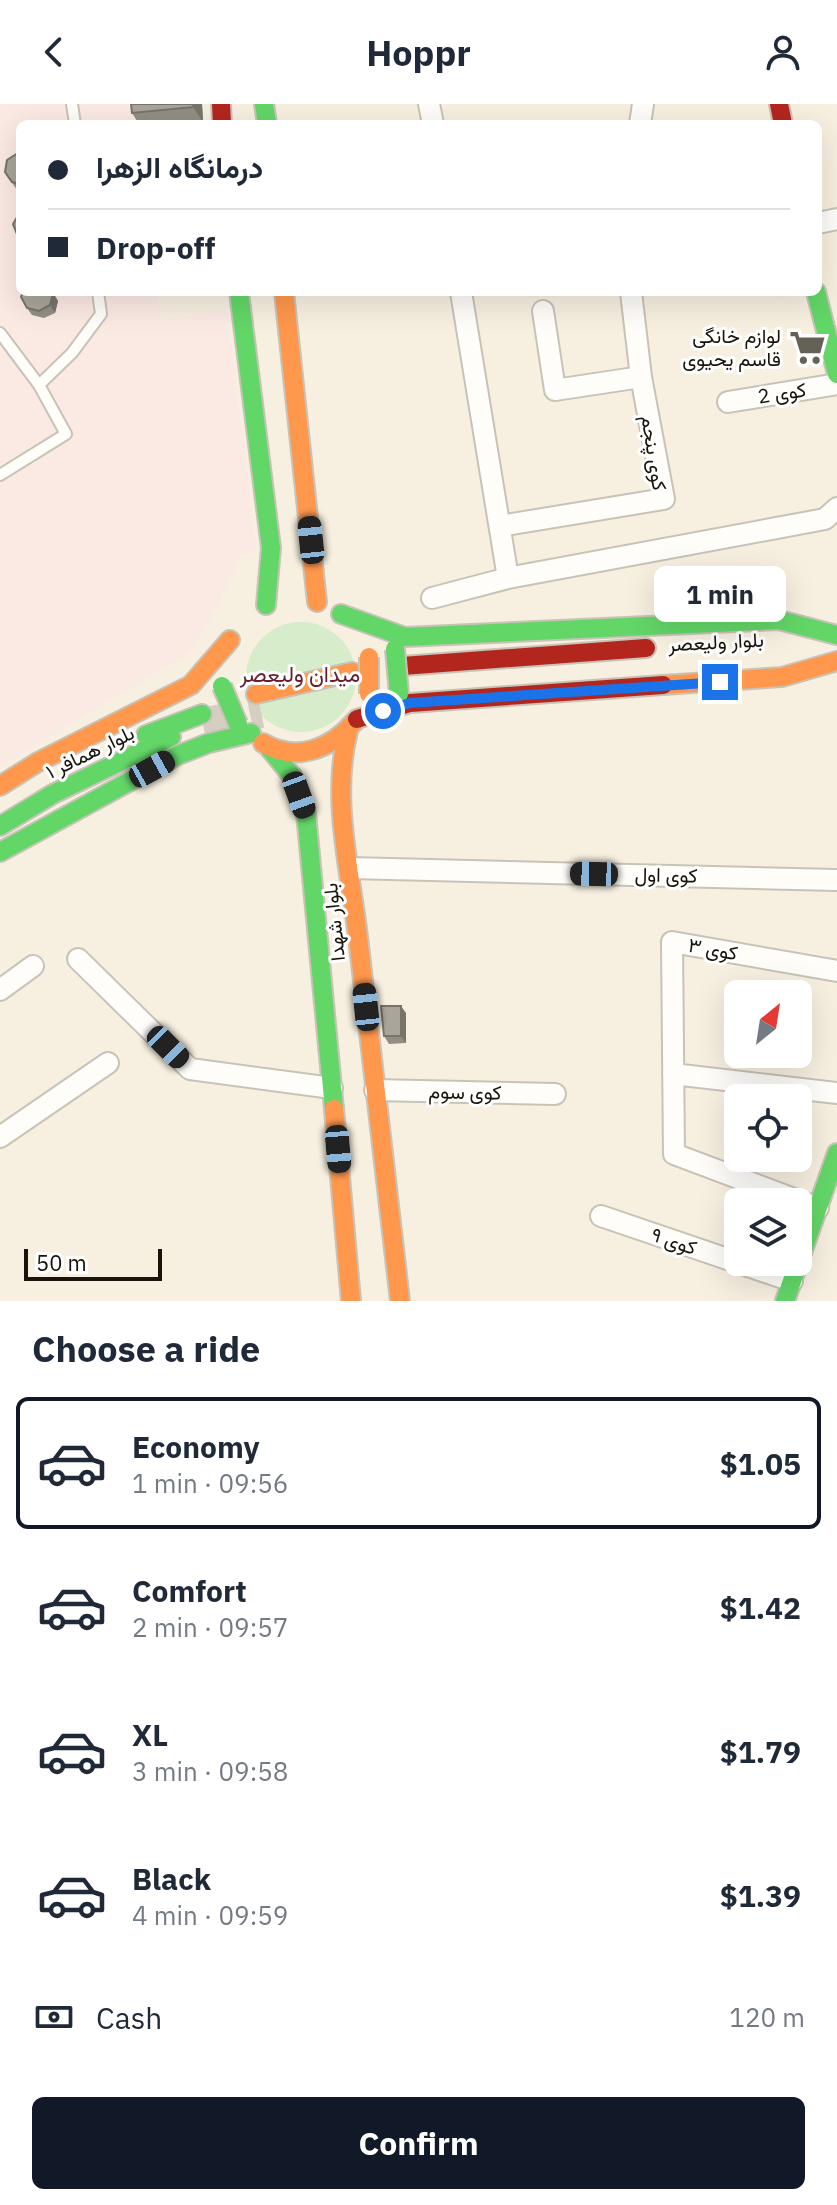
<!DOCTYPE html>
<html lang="en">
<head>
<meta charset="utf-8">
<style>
  body { margin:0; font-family:"IBM Plex Sans",Vazirmatn,sans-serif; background:#f2f2f3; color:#1f2937; height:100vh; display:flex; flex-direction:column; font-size:30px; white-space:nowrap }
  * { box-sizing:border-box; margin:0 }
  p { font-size:26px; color:#747a83 }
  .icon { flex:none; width:44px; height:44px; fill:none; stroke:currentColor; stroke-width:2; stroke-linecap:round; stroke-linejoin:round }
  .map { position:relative; height:1197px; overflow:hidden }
  .panel { display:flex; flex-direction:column; background:#fff; flex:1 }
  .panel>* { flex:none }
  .guide { position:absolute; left:16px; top:16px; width:806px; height:176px; border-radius:12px; box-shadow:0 8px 32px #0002; display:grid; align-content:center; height:176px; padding:0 32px; background:#fff }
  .needle { width:52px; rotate:30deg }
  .tools { position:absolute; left:724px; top:876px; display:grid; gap:16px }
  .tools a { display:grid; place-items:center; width:88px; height:88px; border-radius:12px; background:#fff; box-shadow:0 8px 32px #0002; font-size:40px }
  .scale { position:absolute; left:24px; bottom:20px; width:138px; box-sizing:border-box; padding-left:8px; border:4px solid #18140b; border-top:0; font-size:22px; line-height:28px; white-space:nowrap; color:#18140b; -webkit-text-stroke:6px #fff; paint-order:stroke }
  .end { position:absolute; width:36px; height:36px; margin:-18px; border:10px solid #1a73e8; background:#fff; box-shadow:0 0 0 4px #fff }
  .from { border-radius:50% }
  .bubble { position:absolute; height:56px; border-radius:12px; background:#fff; box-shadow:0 8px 32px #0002; font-size:26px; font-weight:700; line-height:56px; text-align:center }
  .car { position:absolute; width:24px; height:48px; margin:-24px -12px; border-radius:10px; box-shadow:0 0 6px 2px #0007; background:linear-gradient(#222 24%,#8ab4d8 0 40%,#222 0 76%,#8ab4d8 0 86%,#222 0) }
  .guide b { display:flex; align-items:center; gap:28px; height:76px; font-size:30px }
  .guide b+b { border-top:2px solid #e0e1e3 }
  .guide i { width:20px; height:20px; background:#1f2937 }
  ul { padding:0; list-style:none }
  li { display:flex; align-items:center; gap:24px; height:132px; margin:0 16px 12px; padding:0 16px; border:4px solid transparent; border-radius:12px }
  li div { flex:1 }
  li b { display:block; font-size:30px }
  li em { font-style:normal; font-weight:700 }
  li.selected { border-color:#111827 }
  li>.icon { width:72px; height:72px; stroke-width:1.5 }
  h2 { padding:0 32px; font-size:36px; line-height:96px }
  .pay { display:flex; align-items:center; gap:20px; height:88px; padding:0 32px; font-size:30px }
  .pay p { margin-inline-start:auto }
  .button { display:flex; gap:16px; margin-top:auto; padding:16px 32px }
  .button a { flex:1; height:92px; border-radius:12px; background:#111827; color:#fff; font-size:32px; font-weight:700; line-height:92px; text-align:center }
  header { display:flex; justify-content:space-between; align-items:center; height:104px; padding:0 32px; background:#fff; font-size:36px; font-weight:700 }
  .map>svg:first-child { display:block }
  .industrial { fill:#fbe9e4 }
  .green { fill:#d7eccb }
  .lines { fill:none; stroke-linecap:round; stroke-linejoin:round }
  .primary-tunnel { stroke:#d6cfc1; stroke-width:32; stroke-dasharray:32 16; stroke-linecap:butt }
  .lane-casing { stroke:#c8c3b7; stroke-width:14 }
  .street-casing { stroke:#c8c3b7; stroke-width:24 }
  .fast-casing { stroke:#c8c3b7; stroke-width:22 }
  .slow-casing { stroke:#c8c3b7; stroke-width:22 }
  .jam-casing { stroke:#c8c3b7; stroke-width:22 }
  .lane { stroke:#fefdfa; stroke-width:10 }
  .street { stroke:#fefdfa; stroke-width:20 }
  .fast { stroke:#63d668; stroke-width:18 }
  .slow { stroke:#ff974d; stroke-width:18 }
  .jam { stroke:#b3261e; stroke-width:18 }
  .fast-bridge-casing { stroke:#c8c3b7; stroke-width:22; stroke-linecap:butt }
  .slow-bridge-casing { stroke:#c8c3b7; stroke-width:22; stroke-linecap:butt }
  .fast-bridge { stroke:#63d668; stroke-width:18 }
  .slow-bridge { stroke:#ff974d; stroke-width:18 }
  .wall { fill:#928e84 }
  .shaded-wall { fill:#77746c }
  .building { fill:#aaa59a; stroke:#77746c; stroke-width:2 }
  .route { stroke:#1a73e8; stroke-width:10 }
  .labels { text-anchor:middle; stroke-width:6; stroke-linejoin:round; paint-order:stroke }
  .poi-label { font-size:20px; fill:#18140b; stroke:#fff; text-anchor:end }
  .street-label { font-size:20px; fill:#18140b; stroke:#fff }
  .neighbourhood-label { font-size:22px; fill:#66202d; stroke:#fff }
</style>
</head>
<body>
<header><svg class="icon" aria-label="back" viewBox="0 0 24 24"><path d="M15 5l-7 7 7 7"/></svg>Hoppr<svg class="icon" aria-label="person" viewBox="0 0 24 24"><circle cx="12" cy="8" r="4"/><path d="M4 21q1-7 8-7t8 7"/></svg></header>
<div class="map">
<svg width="837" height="1197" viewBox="0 0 837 1197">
  <rect width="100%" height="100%" fill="#f7f0e1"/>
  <path class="industrial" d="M 0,0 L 139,0 L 141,20 L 20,20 L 20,188 L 157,188 L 160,216 L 227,206 L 257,448 L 242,449 L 217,503 L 189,549 L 0,663 Z"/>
  <path class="green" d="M246 573a55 55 0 1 1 110 0a55 55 0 1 1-110 0Z"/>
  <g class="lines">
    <path class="primary-tunnel" d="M 203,620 L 261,608"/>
    <defs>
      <path id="lane" d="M 72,0 L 75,20
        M 0,229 L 39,281 L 66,330 L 0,371
        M 39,281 L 72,249 L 101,210 L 98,188"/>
      <path id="street" d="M 429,0 L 433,20
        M 640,20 L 643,0
        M 818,119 L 837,115
        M 461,188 L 508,474
        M 543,207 L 555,286 L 641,273
        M 728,298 L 837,280
        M 500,422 L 664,395 L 641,273 L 631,188
        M 432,494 L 508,474 L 825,415 L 837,404
        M 350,764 L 837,776
        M 78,855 L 190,965 L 332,984
        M 0,886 L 33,862
        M 673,970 L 837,989
        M 375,986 L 555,990
        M 0,1033 L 108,959
        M 818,1104 L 674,1050 L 672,838 L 837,867
        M 601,1112 L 792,1177"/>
      <path id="fast" d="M 264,0 L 267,20
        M 239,188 L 271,444 L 266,501
        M 816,188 L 837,270
        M 341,510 L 405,533 L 779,516 L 837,531
        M 146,631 L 202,610
        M 270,645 L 292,672 L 306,709 L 334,1005
        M 0,722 L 53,690 L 171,633
        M 0,748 L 178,651 L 209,639 L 251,629
        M 785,1197 L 837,1049"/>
      <path id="slow" d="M 284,188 L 317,498
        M 663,581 L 782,573 L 837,557
        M 256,590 L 352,568
        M 348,627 C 331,694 350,765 358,833 C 372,954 386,1076 400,1197
        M 263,639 C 296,659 331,645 355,617
        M 0,682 L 38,658 L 191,581 L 230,536
        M 334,1005 L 351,1197"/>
      <path id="jam" d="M 221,0 L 222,20
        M 779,0 L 783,20
        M 402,562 L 646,544
        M 357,615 L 410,599 L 663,581"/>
    </defs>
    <use href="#lane" class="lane-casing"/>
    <use href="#street" class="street-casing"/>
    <use href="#fast" class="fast-casing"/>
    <use href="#slow" class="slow-casing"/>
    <use href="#jam" class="jam-casing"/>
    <use href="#lane" class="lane"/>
    <use href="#street" class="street"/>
    <use href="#fast" class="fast"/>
    <use href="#slow" class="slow"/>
    <use href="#jam" class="jam"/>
    <defs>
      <path id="fast-bridge" d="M 395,545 L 399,590
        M 222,582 L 238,620"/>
      <path id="slow-bridge" d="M 369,553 L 369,590"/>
    </defs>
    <use href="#fast-bridge" class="fast-bridge-casing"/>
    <use href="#slow-bridge" class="slow-bridge-casing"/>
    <use href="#fast-bridge" class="fast-bridge"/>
    <use href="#slow-bridge" class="slow-bridge"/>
  </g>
  <path class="wall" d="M 202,0 L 203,18 L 175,20 L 139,20 L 132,9 Z
    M 20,49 L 20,86 L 17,86 L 5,68 Z
    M 23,188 L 53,188 L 58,197 L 55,209 L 44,214 L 32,211 L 27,204 Z
    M 406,909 L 406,939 L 389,940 L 384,932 Z"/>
  <path class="shaded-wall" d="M 193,0 L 202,0 L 203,18 L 193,3 Z
    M 52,188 L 58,197 L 55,209 L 50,201 Z
    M 401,902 L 406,909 L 406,939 L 401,932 Z"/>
  <path class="building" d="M 131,0 L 193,0 L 193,3 L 132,9 Z
    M 18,49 L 20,49 L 20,80 L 12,78 L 5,68 L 7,56 Z
    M 19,110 L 20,110 L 20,132 L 17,130 L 13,120 Z
    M 23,188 L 52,188 L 53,189 L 50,201 L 39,207 L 27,204 L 21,193 Z
    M 381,902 L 401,902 L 401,932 L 384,932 Z"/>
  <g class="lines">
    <path class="route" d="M 383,607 L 410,599 L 720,578"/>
  </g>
  <defs>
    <symbol id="supermarket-bare" viewBox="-9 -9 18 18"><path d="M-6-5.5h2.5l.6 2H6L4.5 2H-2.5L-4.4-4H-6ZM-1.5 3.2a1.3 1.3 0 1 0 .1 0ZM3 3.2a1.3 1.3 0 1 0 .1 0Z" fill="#666156" stroke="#fff" stroke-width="2.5" paint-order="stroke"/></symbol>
  </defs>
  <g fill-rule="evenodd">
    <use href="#supermarket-bare" x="782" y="218" width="51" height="51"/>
  </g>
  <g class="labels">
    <g class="poi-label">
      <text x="781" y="239">لوازم خانگی<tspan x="781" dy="23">قاسم یحیوی</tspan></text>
    </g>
    <g class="street-label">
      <text transform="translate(782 289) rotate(-9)" y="7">کوی 2</text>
      <text transform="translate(654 349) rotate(81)" y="7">کوی پنجم</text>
      <text transform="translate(716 538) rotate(-3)" y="7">بلوار ولیعصر</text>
      <text transform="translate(90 648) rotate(-26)" y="7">بلوار همافر ۱</text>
      <text transform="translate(666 771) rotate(1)" y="7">کوی اول</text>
      <text transform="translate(334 818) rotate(-96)" y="7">بلوار شهدا</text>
      <text transform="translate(713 845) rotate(10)" y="7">کوی ۳</text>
      <text transform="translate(465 988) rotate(1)" y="7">کوی سوم</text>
      <text transform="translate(674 1137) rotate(19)" y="7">کوی ۹</text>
    </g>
    <g class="neighbourhood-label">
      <text x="300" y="578">میدان ولیعصر</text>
    </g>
  </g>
</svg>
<div class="tools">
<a><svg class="needle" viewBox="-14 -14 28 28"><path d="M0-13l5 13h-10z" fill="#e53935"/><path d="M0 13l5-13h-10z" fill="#747a83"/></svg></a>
<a><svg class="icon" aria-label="locate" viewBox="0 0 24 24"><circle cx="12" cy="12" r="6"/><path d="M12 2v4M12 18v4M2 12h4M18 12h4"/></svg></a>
<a><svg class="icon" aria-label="layers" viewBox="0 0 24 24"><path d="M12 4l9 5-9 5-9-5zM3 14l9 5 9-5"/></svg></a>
</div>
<div class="scale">50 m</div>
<i class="end from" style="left:383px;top:607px"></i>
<i class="end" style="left:720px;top:578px"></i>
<div class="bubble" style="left:654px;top:462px;width:132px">1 min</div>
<i class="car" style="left:311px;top:436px;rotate:354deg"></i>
<i class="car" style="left:152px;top:665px;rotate:61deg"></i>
<i class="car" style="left:299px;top:691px;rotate:160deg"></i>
<i class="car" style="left:594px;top:770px;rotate:271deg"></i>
<i class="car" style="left:366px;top:903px;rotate:354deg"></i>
<i class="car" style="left:168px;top:943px;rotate:135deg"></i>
<i class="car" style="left:338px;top:1045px;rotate:175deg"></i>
<div class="guide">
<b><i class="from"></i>درمانگاه الزهرا</b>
<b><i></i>Drop-off</b>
</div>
</div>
<section class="panel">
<h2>Choose a ride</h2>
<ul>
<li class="selected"><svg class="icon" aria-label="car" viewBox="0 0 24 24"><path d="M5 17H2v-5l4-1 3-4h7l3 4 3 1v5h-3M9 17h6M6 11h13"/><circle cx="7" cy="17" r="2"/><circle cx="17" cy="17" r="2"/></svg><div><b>Economy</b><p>1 min · 09:56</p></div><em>$1.05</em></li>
<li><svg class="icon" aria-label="car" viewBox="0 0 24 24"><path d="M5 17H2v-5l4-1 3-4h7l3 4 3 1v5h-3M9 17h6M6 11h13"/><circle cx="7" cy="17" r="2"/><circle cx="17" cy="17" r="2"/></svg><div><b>Comfort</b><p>2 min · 09:57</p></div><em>$1.42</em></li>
<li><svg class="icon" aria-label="car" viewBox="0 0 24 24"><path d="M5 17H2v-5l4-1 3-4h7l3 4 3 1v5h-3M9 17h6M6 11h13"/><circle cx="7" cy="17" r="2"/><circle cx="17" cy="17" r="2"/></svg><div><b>XL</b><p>3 min · 09:58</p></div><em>$1.79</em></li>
<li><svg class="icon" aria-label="car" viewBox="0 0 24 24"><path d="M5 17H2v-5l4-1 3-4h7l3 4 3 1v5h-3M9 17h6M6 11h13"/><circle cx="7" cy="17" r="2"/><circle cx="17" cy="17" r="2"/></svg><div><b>Black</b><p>4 min · 09:59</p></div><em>$1.39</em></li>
</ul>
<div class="pay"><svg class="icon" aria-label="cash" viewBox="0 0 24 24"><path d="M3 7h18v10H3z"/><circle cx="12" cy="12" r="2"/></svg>Cash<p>120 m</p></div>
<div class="button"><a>Confirm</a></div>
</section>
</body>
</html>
